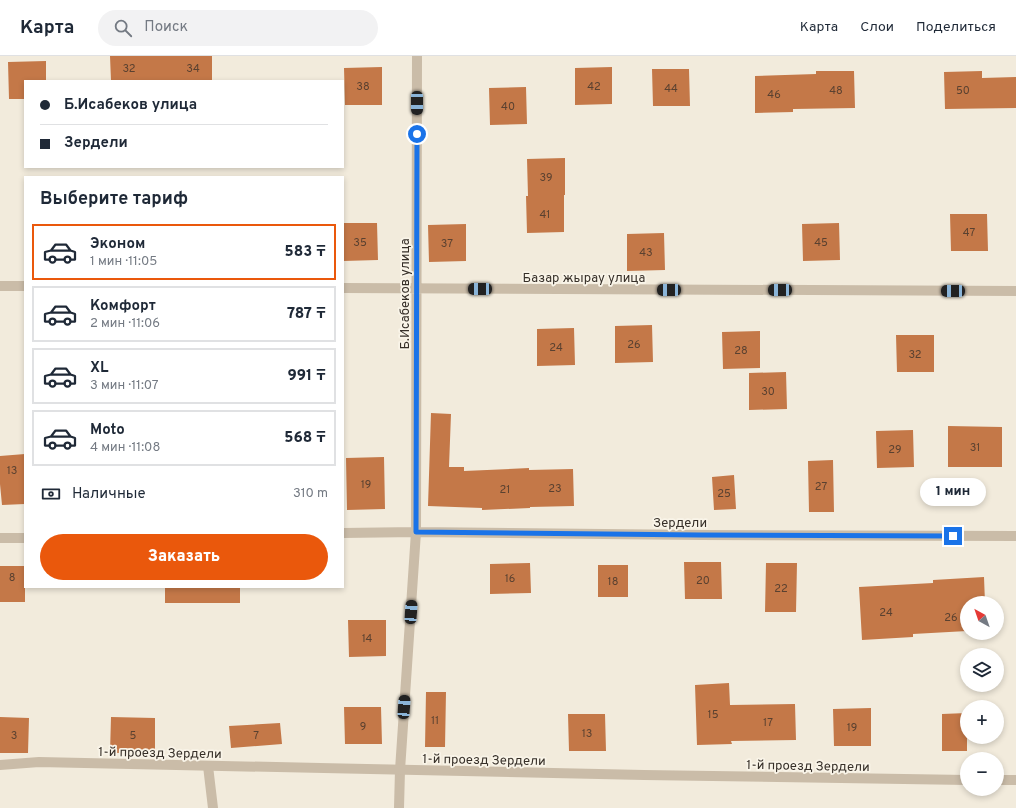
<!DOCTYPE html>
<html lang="ru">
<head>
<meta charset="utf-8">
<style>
  body { margin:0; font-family:Overpass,sans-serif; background:#f2f2f3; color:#1f2937; height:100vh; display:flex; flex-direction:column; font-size:15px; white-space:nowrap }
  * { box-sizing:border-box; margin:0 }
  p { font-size:13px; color:#747a83 }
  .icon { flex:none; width:22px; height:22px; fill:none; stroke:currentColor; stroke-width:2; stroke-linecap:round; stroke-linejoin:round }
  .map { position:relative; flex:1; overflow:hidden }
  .details { position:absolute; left:24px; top:120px; width:320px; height:412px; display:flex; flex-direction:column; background:#fff; border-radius:0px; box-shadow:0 2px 6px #0003 }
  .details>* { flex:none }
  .banner { position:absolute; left:24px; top:24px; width:320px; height:88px; border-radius:0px; box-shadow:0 2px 6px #0003; display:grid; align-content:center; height:88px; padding:0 16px; background:#fff }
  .needle { width:26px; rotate:320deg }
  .fabs { position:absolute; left:960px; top:540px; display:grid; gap:8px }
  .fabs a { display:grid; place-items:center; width:44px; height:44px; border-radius:50%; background:#fff; box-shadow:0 2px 6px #0003; font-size:20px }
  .end { position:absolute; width:18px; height:18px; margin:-9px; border:5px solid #1a73e8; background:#fff; box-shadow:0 0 0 2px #fff }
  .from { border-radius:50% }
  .bubble { position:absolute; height:28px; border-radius:14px; background:#fff; box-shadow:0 2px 6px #0003; font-size:13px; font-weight:800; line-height:28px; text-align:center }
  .car { position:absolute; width:12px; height:24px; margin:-12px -6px; border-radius:5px; box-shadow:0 0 3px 1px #0007; background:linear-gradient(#222 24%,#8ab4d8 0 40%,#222 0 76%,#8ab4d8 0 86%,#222 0) }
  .banner b { display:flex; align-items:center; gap:14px; height:38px; font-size:15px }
  .banner b+b { border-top:1px solid #e0e1e3 }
  .banner i { width:10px; height:10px; background:#1f2937 }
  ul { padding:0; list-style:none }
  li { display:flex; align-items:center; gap:12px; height:56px; margin:0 8px 6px; padding:0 8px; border:2px solid #e0e1e3; border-radius:0px }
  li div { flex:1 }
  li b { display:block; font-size:15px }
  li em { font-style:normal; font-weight:800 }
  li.selected { border-color:#ea580c }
  li>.icon { width:36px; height:36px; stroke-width:1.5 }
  h2 { padding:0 16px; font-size:18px; line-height:48px }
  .pay { display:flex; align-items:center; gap:10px; height:44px; padding:0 16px; font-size:15px }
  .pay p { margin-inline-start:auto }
  .action { display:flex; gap:8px; margin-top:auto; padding:8px 16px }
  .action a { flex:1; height:46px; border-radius:24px; background:#ea580c; color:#fff; font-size:16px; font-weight:800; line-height:46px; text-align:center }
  header { display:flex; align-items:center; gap:24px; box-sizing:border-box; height:56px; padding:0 20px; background:#fff; border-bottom:1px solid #e0e1e3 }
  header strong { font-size:19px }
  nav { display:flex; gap:22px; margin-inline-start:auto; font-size:14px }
  .search { width:280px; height:36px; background:#f2f2f3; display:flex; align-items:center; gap:10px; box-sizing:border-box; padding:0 14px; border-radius:22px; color:#747a83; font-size:15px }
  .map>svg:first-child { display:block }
  .building { fill:#c47848 }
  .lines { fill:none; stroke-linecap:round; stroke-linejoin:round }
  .lane { stroke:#cabca8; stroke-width:10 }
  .street { stroke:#cabca8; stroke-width:10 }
  .route { stroke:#1a73e8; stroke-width:5 }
  .labels { text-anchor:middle; stroke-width:3.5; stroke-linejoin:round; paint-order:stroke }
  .number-label { font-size:11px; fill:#5a4130 }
  .street-label { font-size:13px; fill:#362f28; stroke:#f9f4e8 }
</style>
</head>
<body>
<header>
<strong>Карта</strong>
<div class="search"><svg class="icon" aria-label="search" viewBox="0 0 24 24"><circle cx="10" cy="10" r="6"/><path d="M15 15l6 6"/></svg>Поиск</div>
<nav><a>Карта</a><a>Слои</a><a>Поделиться</a></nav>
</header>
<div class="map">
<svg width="1016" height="752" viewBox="0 0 1016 752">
  <rect width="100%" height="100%" fill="#f2ebdc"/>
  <path class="building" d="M 110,0 L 212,0 L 212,25 L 111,25 Z
    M 46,5 L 46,25 L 25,25 L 25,43 L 9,43 L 8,6 Z
    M 382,11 L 382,49 L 345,49 L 344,12 Z
    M 612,11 L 612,48 L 575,49 L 575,12 Z
    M 652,13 L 689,13 L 690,50 L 653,50 Z
    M 816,15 L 854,15 L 855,52 L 793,53 L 793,56 L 755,57 L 755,20 L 816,18 Z
    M 982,15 L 982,22 L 1016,21 L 1016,52 L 945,53 L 944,16 Z
    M 526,31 L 527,68 L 490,69 L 489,32 Z
    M 565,102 L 565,139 L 564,139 L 564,176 L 527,177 L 526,140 L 528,140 L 527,103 Z
    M 950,158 L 987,158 L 988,195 L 951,195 Z
    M 343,167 L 377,167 L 378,204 L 343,205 Z
    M 839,167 L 840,204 L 803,205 L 802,168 Z
    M 466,168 L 466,205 L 429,206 L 428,169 Z
    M 664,177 L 665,214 L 627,215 L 627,178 Z
    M 652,269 L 653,306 L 615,307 L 615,270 Z
    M 574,272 L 575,309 L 537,310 L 537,273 Z
    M 760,275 L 760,312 L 723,313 L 722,276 Z
    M 896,279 L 934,279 L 934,316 L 897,316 Z
    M 786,316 L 787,353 L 749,354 L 749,317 Z
    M 431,357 L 451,358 L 449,411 L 464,411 L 464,415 L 529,412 L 529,414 L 573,413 L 574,450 L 530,451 L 530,452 L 482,454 L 482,452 L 428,450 Z
    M 948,370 L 1002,371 L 1002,411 L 948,411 Z
    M 913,374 L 914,411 L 877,412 L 876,375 Z
    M 25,398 L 25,448 L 2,449 L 0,428 L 0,400 Z
    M 384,401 L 385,453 L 347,454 L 346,402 Z
    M 833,404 L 834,456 L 809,456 L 808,405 Z
    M 734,419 L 736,453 L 714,454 L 712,421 Z
    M 684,506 L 721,506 L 722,543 L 685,543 Z
    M 530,507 L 531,537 L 490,538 L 490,508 Z
    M 766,507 L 797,507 L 796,556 L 765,556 Z
    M 598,509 L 628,509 L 628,541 L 598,541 Z
    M 0,510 L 25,510 L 25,546 L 0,546 Z
    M 984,521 L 985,547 L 967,547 L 967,575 L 913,578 L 913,581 L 862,584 L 859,531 L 933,527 L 933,524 Z
    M 165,531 L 240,531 L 240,547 L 165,547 Z
    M 348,564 L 386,564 L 386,600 L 349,601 Z
    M 729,627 L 730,649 L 795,648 L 796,684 L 731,685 L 732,688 L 697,689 L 695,629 Z
    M 426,636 L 446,636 L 445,691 L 425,691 Z
    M 344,651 L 381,651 L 382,688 L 345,688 Z
    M 871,652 L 871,690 L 834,690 L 833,653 Z
    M 967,657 L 967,695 L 942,695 L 942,658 Z
    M 568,658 L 605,658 L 606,695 L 569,695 Z
    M 0,661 L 29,662 L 28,697 L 0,697 Z
    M 111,661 L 155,662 L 155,697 L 110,697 Z
    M 280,667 L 282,688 L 231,692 L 229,670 Z"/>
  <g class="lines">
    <path class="lane" d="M 208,710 L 213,752
      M 399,752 L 400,714 L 416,476"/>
    <path class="street" d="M 0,230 L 25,230
      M 343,232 L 1016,235
      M 416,476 L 417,0
      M 343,477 L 416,476 L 700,479 L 1016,480
      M 0,482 L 25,482
      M 0,709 L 39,706 L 644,719 L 967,724
      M 997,724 L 1016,724"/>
  </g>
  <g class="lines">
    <path class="route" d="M 417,78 L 416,476 L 700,479 L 953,480"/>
  </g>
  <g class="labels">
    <g class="number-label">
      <text x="129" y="16">32</text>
      <text x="193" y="16">34</text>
      <text x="363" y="34">38</text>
      <text x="594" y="34">42</text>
      <text x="671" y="36">44</text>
      <text x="836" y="38">48</text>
      <text x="963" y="38">50</text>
      <text x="774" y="42">46</text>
      <text x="508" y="54">40</text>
      <text x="546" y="125">39</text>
      <text x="545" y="162">41</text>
      <text x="969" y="180">47</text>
      <text x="360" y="190">35</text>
      <text x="821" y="190">45</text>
      <text x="447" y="191">37</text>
      <text x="646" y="200">43</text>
      <text x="634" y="292">26</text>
      <text x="556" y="295">24</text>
      <text x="741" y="298">28</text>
      <text x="915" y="302">32</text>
      <text x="768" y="339">30</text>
      <text x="975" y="395">31</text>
      <text x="895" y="397">29</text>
      <text x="12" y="418">13</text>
      <text x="366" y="432">19</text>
      <text x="821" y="434">27</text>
      <text x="555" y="436">23</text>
      <text x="505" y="437">21</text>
      <text x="724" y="441">25</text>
      <text x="12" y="525">8</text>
      <text x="510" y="526">16</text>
      <text x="703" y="528">20</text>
      <text x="613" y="529">18</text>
      <text x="781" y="536">22</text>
      <text x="886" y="560">24</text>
      <text x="951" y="565">26</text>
      <text x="367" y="586">14</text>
      <text x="713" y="662">15</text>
      <text x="435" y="668">11</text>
      <text x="768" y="670">17</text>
      <text x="363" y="674">9</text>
      <text x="852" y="675">19</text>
      <text x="587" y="681">13</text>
      <text x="14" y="683">3</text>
      <text x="133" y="683">5</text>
      <text x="256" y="683">7</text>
    </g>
    <g class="street-label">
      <text x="584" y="226">Базар жырау улица</text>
      <text transform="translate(404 238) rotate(-90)" y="5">Б.Исабеков улица</text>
      <text x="680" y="471">Зердели</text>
      <text transform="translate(160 696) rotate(1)" y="5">1-й проезд Зердели</text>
      <text transform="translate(484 703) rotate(1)" y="5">1-й проезд Зердели</text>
      <text transform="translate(808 709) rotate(1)" y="5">1-й проезд Зердели</text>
    </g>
  </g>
</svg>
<div class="fabs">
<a><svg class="needle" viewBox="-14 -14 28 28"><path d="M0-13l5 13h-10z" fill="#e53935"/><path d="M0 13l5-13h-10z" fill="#747a83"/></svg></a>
<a><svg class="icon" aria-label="layers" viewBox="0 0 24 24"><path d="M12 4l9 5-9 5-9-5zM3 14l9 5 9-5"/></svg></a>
<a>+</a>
<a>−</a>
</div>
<i class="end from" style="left:417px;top:78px"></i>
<i class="end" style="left:953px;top:480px"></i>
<div class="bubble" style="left:920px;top:422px;width:66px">1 мин</div>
<i class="car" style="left:417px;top:47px;rotate:180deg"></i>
<i class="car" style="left:480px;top:233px;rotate:270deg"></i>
<i class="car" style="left:669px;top:234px;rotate:270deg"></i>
<i class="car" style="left:780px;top:234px;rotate:270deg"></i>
<i class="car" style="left:953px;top:235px;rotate:270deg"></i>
<i class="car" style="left:411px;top:556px;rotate:4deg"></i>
<i class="car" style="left:404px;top:651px;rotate:4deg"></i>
<div class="banner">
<b><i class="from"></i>Б.Исабеков улица</b>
<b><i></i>Зердели</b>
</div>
<section class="details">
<h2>Выберите тариф</h2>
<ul>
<li class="selected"><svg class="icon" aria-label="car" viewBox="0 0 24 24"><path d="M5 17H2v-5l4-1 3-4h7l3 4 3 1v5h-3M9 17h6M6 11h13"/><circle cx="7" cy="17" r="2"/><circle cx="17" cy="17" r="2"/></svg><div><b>Эконом</b><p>1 мин · 11:05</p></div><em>583 ₸</em></li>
<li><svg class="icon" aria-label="car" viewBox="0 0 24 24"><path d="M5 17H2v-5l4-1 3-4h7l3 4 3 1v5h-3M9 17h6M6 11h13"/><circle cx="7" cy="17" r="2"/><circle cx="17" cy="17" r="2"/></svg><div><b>Комфорт</b><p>2 мин · 11:06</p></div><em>787 ₸</em></li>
<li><svg class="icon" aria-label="car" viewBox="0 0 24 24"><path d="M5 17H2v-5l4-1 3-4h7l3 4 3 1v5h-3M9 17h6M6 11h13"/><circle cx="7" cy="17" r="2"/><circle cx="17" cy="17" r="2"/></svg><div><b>XL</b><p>3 мин · 11:07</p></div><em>991 ₸</em></li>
<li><svg class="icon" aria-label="car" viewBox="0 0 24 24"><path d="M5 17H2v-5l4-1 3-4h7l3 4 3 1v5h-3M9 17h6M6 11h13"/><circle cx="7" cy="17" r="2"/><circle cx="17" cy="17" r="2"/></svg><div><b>Moto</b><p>4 мин · 11:08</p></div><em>568 ₸</em></li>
</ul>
<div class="pay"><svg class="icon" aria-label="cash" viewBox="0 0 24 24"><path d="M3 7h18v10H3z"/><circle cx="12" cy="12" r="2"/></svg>Наличные<p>310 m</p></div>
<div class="action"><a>Заказать</a></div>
</section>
</div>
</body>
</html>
